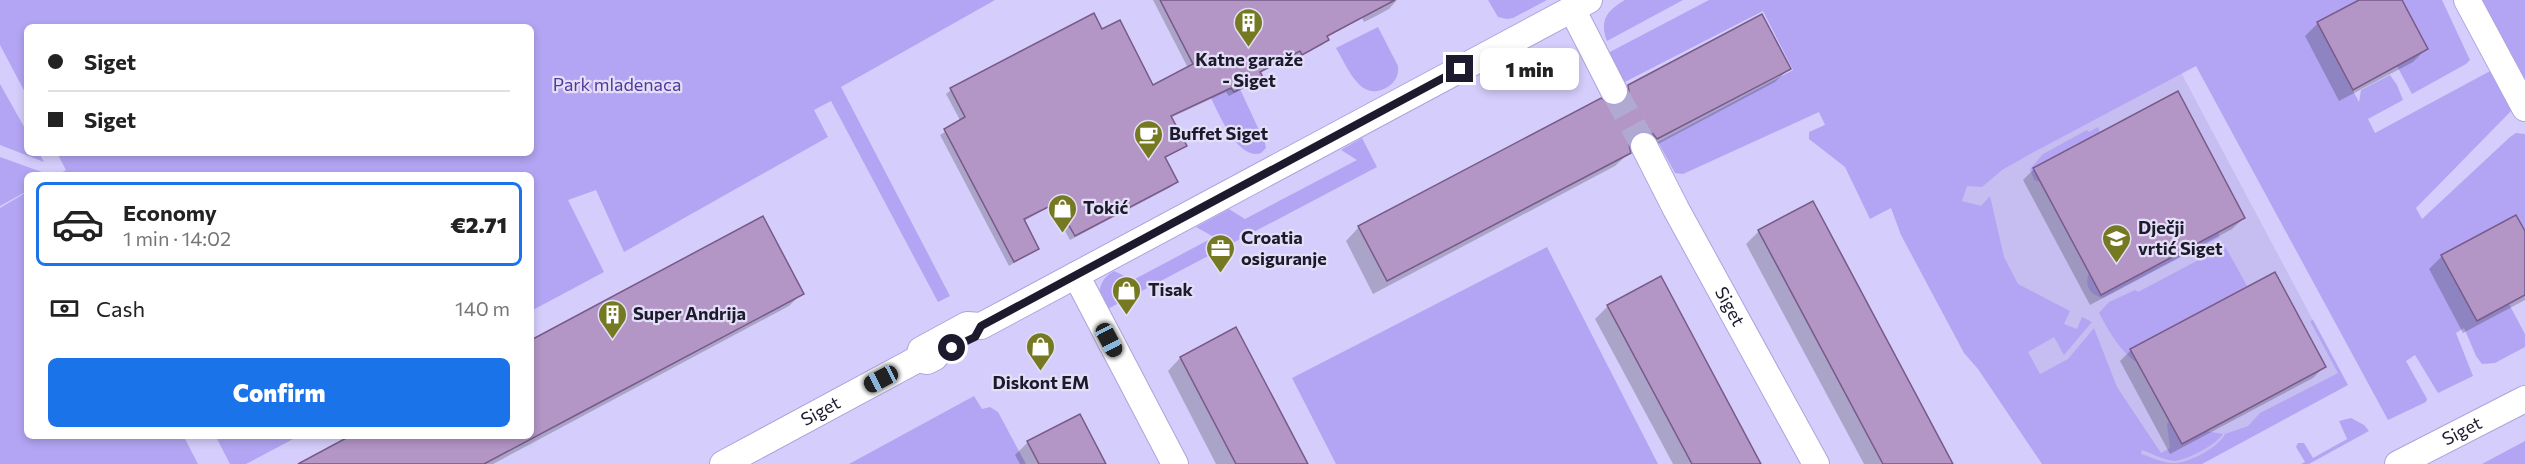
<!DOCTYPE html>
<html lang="en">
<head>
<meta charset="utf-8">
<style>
  body { margin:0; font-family:Commissioner,sans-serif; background:#f2f2f2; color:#222; height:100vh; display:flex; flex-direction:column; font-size:22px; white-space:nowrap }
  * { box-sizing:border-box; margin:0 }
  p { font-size:20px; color:#767676 }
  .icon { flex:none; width:33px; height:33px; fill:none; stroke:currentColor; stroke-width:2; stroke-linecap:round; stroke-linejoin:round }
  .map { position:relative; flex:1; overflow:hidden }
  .details { position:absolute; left:24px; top:172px; width:510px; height:267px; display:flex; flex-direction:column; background:#fff; border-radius:9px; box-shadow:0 3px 9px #0003 }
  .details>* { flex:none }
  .top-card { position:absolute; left:24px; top:24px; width:510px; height:132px; border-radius:9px; box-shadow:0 3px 9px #0003; display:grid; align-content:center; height:132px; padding:0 24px; background:#fff }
  .end { position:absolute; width:27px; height:27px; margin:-14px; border:8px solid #1e1a2e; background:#fff; box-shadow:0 0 0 3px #fff }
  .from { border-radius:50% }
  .bubble { position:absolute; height:42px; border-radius:9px; background:#fff; box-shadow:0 3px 9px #0003; font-size:20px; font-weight:800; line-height:42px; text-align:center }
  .car { position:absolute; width:18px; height:36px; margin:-18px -9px; border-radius:8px; box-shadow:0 0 4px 2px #0007; background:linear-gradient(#222 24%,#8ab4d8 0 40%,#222 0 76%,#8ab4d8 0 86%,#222 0) }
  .top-card b { display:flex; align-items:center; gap:21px; height:57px; font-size:22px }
  .top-card b+b { border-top:2px solid #e0e0e0 }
  .top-card i { width:15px; height:15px; background:#222 }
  ul { padding:10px 0 0; list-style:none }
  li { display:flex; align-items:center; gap:18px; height:84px; margin:0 12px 9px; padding:0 12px; border:3px solid transparent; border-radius:9px }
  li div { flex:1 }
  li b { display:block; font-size:22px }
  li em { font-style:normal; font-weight:800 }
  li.on { border-color:#1a73e8 }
  li>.icon { width:54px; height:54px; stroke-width:1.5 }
  .pay { display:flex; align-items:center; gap:15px; height:66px; padding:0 24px; font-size:22px }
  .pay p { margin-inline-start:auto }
  .action { display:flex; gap:12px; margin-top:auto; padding:12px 24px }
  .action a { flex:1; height:69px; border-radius:9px; background:#1a73e8; color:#fff; font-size:24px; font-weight:800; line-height:69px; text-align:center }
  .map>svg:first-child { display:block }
  .built { fill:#c6bef0 }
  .green { fill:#b3a5f3 }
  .shadow { fill:#0003 }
  .building { fill:#b395c6; stroke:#775a88; stroke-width:1.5 }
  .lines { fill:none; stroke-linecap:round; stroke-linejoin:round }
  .street-tunnel { stroke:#b0aad3; stroke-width:26; stroke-dasharray:26 13; stroke-linecap:butt }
  .street-casing { stroke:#ada4db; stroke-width:28 }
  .street { stroke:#fff; stroke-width:26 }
  .route { stroke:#1e1a2e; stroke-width:8 }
  .labels { text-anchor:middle; stroke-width:4.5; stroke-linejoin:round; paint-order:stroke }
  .poi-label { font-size:18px; font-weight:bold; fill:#1e1a2e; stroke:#e2dff6; text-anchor:start }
  .park-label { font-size:18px; fill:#55379d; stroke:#e2dff6 }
  .street-label { font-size:18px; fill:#1e1a2e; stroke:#e2dff6 }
</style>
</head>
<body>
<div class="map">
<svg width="2525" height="464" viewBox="0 0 2525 464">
  <rect width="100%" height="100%" fill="#d5cefc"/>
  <path class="built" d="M 2177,65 L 2346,382 L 2194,464 L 2060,464 L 1919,205 Z"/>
  <path class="green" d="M 0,0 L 995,0 L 841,87 L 950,296 L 938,302 L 831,101 L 814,110 L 828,137 L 624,252 L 596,190 L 568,200 L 604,272 L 531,311 L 531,176 L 57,175 L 66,170 L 57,153 L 531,153 L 531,27 L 27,27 L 27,96 L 0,45 Z
    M 1488,0 L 1547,0 L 1513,18 L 1507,19 L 1498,17 Z
    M 1625,0 L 1683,0 L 1607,41 C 1599,21 1607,10 1625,0 Z
    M 1709,0 L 2359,0 L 2317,22 L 2359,102 L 2361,90 L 2390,75 L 2397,85 L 2403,100 L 2368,119 L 2375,133 L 2492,70 L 2516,106 L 2416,208 L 2422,219 L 2510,137 L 2516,133 L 2525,134 L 2525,231 L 2516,215 L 2441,255 L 2477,321 L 2509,304 L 2525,334 L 2525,347 L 2495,363 L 2482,364 L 2476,356 L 2464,328 L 2456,333 L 2473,376 L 2438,393 L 2415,355 L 2406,361 L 2427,399 L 2426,402 L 2388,420 L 2196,66 L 2032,153 L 2002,170 L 1982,187 L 1967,186 L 1962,201 L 1981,206 L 1990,196 L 2004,257 L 2018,284 L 2070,311 L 2064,324 L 2077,329 L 2082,317 L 2092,322 L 2064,355 L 2054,337 L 2028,352 L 2040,374 L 2068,359 L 2094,328 L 2117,387 L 2161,453 L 2170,448 L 2167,424 L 2169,421 L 2182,444 L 2206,431 L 2223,434 C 2217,444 2186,461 2174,461 C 2163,460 2151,453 2142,450 L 2141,454 C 2151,457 2163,463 2173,463 C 2188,464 2219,447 2225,434 L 2248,426 L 2260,413 L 2338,373 L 2310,321 L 2313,320 L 2348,385 L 2202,464 L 2042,464 L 1978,369 L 1964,353 L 1901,235 L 1891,208 L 1870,219 L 1845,167 L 1809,139 L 1809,132 L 1825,125 L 1819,112 L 1683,174 L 1675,173 L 1658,142 L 1793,70 L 1763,11 L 1621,84 L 1606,54 Z
    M 2402,0 L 2442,0 L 2470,60 L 2466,64 L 2412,94 L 2397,66 L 2428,49 Z
    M 2477,0 L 2525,0 L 2525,90 Z
    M 1378,27 L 1398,66 C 1399,74 1396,81 1389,86 C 1361,105 1348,68 1336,48 Z
    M 0,84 L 27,132 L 27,153 L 39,153 L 44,162 L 0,145 Z
    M 1231,88 L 1234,92 L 1240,89 L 1265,143 L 1266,148 L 1261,153 C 1238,161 1219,114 1211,98 Z
    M 2098,127 L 2100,132 L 2040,182 L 2034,180 L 2030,169 L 2043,154 L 2087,130 L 2089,132 Z
    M 1362,138 L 1377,167 L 1100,313 C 1098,296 1097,280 1114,271 L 1133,280 L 1214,237 L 1196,227 L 1229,209 L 1245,219 L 1357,160 L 1341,150 Z
    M 0,157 L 50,175 L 27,176 L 27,191 L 0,206 Z
    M 27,192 L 27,436 L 184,437 L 198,464 L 0,464 L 0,208 Z
    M 2218,233 L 2220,237 L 2103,298 C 2090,295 2084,286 2089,273 L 2101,295 Z
    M 2225,246 L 2247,286 L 2131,348 L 2139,364 C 2120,352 2110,333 2099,313 L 2109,302 L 2135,290 L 2138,292 Z
    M 1547,247 L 1658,464 L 1336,464 L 1292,378 Z
    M 974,396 L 982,409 L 990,407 L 998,412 L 1026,464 L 849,464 Z
    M 2351,418 L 2364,425 L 2369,431 L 2309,464 L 2301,464 L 2305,462 L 2296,447 L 2298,443 L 2304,443 L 2313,458 L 2347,439 L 2339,421 Z
    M 216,437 L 297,437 L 246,464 L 230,464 Z
    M 2525,441 L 2525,464 L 2482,464 Z"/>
  <path class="shadow" d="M 1153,0 L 1397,0 L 1389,9 L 1378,15 L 1364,22 L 1362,18 L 1326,38 L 1327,40 L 1322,45 L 1297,58 L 1294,55 L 1259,73 L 1261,77 L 1256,82 L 1229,96 L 1226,92 L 1170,118 L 1185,146 L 1164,159 L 1176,182 L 1171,187 L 1070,240 L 1051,206 L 1024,221 L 1037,249 L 1009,266 L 940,135 L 961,122 L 946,94 L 951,90 L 1093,15 L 1102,31 L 1153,87 L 1188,68 Z
    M 2362,0 L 2400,0 L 2426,49 L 2413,62 L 2339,101 L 2305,36 L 2318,23 Z
    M 1789,69 L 1775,82 L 1643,152 L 1639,147 L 1628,145 L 1629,153 L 1615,166 L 1373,294 L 1346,241 L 1359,227 L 1616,107 L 1615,100 L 1628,86 Z
    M 2034,169 L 2244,218 L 2232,229 L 2090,305 L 2023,180 Z
    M 1759,231 L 1952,464 L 1864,464 L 1746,244 Z
    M 2525,234 L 2525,300 L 2463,333 L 2429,269 L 2442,256 Z
    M 802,293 L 789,306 L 493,464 L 302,464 L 531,436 L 531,342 Z
    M 1608,306 L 1759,464 L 1673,464 L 1595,319 Z
    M 1235,329 L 1306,464 L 1216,464 L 1168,371 L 1180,358 Z
    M 2131,350 L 2324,367 L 2313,378 L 2170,454 L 2120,361 Z
    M 1028,442 L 1104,464 L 1020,464 L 1015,455 Z"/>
  <path class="building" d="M 1160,0 L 1395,0 L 1327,36 L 1329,40 L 1302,55 L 1300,51 L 1260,72 L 1263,77 L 1234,92 L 1231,88 L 1171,116 L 1187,146 L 1165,157 L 1178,182 L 1075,236 L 1056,203 L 1024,219 L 1039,249 L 1014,262 L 944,129 L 965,117 L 950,88 L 1094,13 L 1102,29 L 1120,20 L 1153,85 L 1193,64 Z
    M 2359,0 L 2402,0 L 2428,49 L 2353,90 L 2317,22 Z
    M 1762,14 L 1791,69 L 1657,139 L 1653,134 L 1645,131 L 1637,133 L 1629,145 L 1631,153 L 1387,281 L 1358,226 L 1601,98 L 1613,106 L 1621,104 L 1629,92 L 1628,85 Z
    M 2178,91 L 2245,218 L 2101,295 L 2033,168 Z
    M 1813,201 L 1953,464 L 1883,464 L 1758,230 Z
    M 2516,215 L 2525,231 L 2525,295 L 2477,321 L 2441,255 Z
    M 763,216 L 804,294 L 578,414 L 484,464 L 298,464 L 350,436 L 531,436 L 531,340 Z
    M 2275,272 L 2326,367 L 2182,444 L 2130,349 Z
    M 1661,276 L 1761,464 L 1692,464 L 1607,305 Z
    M 1236,327 L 1308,464 L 1236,464 L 1180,357 Z
    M 1080,414 L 1106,464 L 1039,464 L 1027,441 Z"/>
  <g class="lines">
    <path class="street-tunnel" d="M 1614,91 L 1644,146"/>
    <defs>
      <g id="street">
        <path d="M 2467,0 L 2525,108"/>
        <path d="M 1572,9 L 1614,91"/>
        <path id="s1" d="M 1644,146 L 1676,209 L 1816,464"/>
        <path d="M 1076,275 L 1175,464"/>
        <path d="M 918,359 L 921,350 L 967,325 L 981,326 L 1589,0"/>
        <path id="s2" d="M 723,464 L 918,359 L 927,361 L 935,357"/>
        <path id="s3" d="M 2398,464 L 2525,399"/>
      </g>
    </defs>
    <use href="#street" class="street-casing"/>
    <use href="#street" class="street"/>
  </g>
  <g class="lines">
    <path class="route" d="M 952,348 L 975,337 L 981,326 L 1460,69"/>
  </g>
  <defs>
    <symbol id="building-pin" viewBox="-11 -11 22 30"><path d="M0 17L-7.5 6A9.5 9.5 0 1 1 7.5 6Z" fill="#757921" stroke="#e2dff6"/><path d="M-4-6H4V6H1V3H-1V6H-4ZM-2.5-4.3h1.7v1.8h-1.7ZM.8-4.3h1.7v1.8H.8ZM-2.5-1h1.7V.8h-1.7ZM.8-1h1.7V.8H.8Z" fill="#fff"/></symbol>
    <symbol id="cafe-pin" viewBox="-11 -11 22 30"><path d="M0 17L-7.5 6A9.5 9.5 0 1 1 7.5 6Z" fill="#757921" stroke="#e2dff6"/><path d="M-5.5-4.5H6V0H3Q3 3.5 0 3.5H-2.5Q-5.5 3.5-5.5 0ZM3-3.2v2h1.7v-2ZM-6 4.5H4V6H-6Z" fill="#fff"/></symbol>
    <symbol id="shop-pin" viewBox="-11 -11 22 30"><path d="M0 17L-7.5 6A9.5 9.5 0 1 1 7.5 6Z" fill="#757921" stroke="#e2dff6"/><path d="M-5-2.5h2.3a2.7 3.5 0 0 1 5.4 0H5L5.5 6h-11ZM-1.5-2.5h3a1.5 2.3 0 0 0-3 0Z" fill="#fff"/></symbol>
    <symbol id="school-pin" viewBox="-11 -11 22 30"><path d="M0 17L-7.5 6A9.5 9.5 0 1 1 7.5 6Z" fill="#757921" stroke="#e2dff6"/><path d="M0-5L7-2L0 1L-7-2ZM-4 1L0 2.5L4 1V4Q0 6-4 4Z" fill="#fff"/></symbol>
    <symbol id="office-pin" viewBox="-11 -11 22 30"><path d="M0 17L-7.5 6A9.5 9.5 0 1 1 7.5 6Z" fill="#757921" stroke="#e2dff6"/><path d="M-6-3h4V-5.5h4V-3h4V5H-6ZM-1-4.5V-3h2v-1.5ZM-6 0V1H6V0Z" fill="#fff"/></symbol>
  </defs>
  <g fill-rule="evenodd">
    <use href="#building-pin" x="1232" y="6" width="33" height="45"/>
    <use href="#cafe-pin" x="1132" y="118" width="33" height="45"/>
    <use href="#shop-pin" x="1046" y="192" width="33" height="45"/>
    <use href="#school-pin" x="2100" y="222" width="33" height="45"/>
    <use href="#office-pin" x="1204" y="232" width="33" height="45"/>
    <use href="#shop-pin" x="1110" y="274" width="33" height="45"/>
    <use href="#building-pin" x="596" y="298" width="33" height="45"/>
    <use href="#shop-pin" x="1024" y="330" width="33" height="45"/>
  </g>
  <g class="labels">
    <g class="poi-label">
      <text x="1249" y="66" text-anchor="middle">Katne garaže<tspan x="1249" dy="21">- Siget</tspan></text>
      <text x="1169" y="140">Buffet Siget</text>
      <text x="1083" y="214">Tokić</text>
      <text x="2138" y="234">Dječji<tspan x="2138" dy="21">vrtić Siget</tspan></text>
      <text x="1241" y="244">Croatia<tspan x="1241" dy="21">osiguranje</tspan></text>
      <text x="1148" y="296">Tisak</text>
      <text x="633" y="320">Super Andrija</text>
      <text x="1041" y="389" text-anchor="middle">Diskont EM</text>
    </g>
    <g class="park-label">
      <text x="617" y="91">Park mladenaca</text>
    </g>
    <g class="street-label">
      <text dy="6" stroke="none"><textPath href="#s1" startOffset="182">Siget</textPath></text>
      <text dy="6" stroke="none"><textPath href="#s2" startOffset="111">Siget</textPath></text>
      <text dy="6" stroke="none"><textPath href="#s3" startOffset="72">Siget</textPath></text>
    </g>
  </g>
</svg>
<i class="end from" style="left:952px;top:348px"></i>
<i class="end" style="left:1460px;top:69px"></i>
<div class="bubble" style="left:1480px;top:48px;width:99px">1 min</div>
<i class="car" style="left:1109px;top:340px;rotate:152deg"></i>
<i class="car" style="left:881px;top:379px;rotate:242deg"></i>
<div class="top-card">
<b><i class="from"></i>Siget</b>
<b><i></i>Siget</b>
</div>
<section class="details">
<ul>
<li class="on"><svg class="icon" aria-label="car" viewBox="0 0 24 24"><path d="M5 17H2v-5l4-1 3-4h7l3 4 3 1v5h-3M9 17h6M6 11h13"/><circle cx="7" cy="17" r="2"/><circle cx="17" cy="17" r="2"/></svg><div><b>Economy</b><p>1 min · 14:02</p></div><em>€2.71</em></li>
</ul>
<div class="pay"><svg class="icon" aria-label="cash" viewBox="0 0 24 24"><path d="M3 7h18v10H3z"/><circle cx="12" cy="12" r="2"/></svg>Cash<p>140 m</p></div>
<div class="action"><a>Confirm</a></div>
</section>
</div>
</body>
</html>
